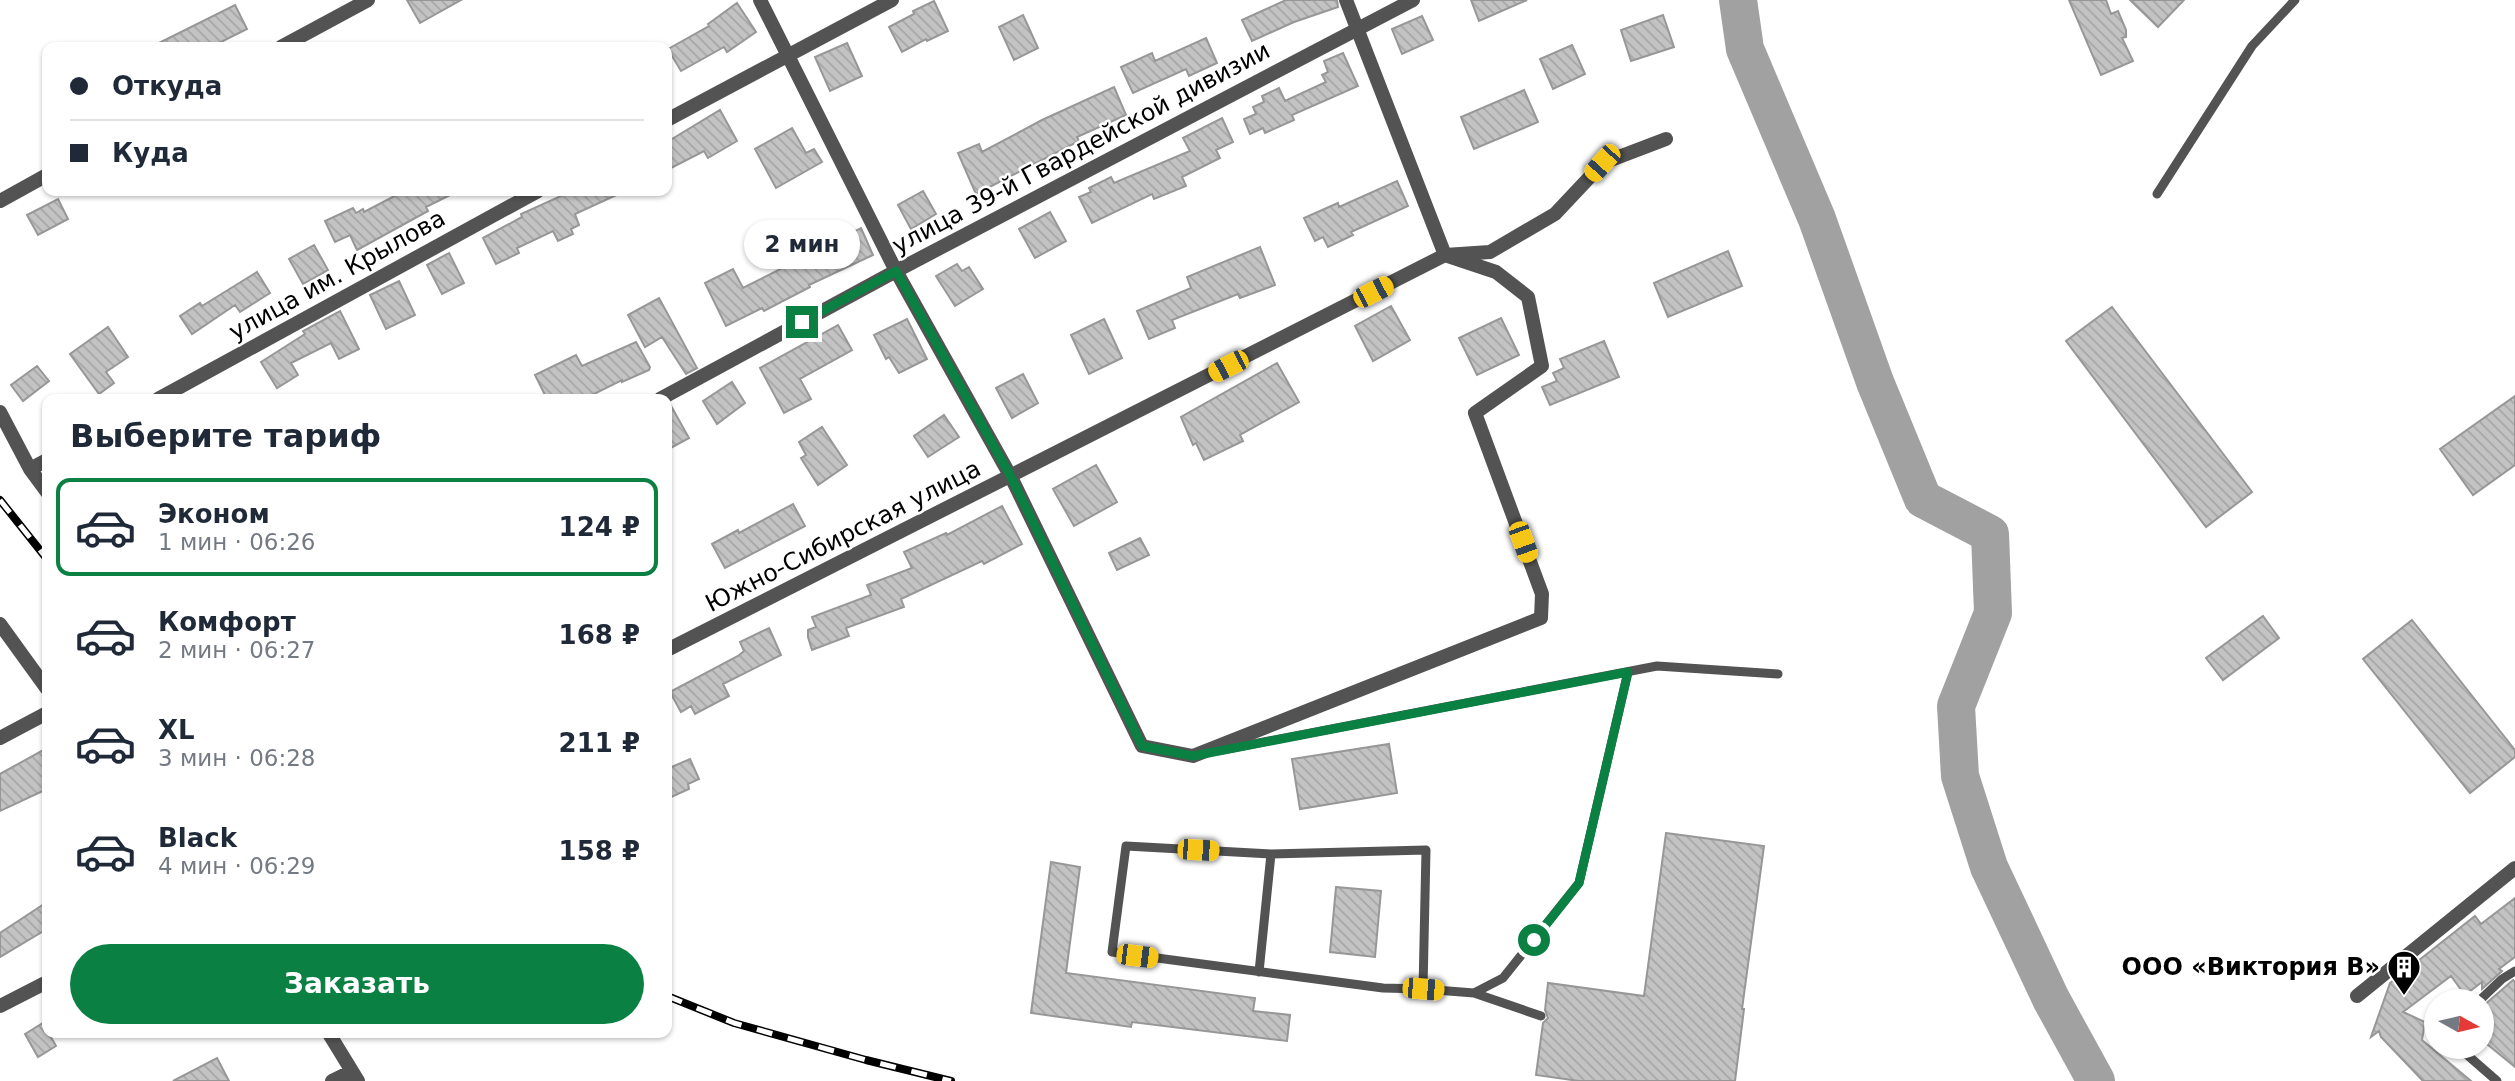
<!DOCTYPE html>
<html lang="ru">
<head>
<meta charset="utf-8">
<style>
  body { margin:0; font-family:"DejaVu Sans",sans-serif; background:#f2f2f3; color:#1f2937; height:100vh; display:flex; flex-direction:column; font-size:26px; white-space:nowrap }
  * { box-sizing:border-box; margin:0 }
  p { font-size:23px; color:#747a83 }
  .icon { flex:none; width:38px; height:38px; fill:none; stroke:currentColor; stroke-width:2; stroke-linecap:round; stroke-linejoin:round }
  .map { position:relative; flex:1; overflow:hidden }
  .sheet { position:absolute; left:42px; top:394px; width:630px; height:644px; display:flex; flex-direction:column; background:#fff; border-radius:14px; box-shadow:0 2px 5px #0004 }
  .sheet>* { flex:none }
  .top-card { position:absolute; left:42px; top:42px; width:630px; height:154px; border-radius:14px; box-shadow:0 2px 5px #0004; display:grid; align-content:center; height:154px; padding:0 28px; background:#fff }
  .needle { width:46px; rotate:98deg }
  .fabs { position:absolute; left:2424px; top:989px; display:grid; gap:14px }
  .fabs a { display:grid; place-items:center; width:70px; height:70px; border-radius:50%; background:#fff; box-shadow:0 2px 5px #0004; font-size:35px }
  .end { position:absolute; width:32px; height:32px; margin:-16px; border:9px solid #0b8043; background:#fff; box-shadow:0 0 0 4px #fff }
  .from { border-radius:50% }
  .bubble { position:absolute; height:49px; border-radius:24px; background:#fff; box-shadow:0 2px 5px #0004; font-size:23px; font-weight:700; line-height:49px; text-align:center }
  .car { position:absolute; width:21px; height:42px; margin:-21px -10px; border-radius:9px; box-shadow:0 0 5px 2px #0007; background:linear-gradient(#f5c518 24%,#345 0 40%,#f5c518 0 76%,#345 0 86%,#f5c518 0) }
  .top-card b { display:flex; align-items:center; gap:24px; height:66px; font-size:26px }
  .top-card b+b { border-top:2px solid #e0e1e3 }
  .top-card i { width:18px; height:18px; background:#1f2937 }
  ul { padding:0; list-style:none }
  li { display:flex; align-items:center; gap:21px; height:98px; margin:0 14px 10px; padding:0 14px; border:4px solid transparent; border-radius:14px }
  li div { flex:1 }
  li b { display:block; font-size:26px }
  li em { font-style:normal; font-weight:700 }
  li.on { border-color:#0b8043 }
  li>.icon { width:63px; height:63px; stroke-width:1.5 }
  h2 { padding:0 28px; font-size:32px; line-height:84px }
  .primary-button { display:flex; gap:14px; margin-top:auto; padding:14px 28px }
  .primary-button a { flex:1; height:80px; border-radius:42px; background:#0b8043; color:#fff; font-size:28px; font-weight:700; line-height:80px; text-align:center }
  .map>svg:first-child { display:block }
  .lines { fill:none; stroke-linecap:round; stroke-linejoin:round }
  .river { stroke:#a1a1a1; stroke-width:38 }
  .building { fill:url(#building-back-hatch); stroke:#979797; stroke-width:2 }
  .lane { stroke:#535353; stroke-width:9 }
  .street { stroke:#535353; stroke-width:14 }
  .rail-casing { stroke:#000; stroke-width:8 }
  .rail { stroke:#fff; stroke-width:5; stroke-dasharray:16; stroke-linecap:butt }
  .route { stroke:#0b8043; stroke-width:9 }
  .labels { text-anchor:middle; stroke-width:5; stroke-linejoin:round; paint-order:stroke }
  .street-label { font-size:24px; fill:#000; stroke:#fff }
  .poi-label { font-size:24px; font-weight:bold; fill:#000; stroke:#fff; text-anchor:end }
</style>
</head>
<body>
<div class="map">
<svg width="2515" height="1081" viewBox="0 0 2515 1081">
  <defs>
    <pattern id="building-back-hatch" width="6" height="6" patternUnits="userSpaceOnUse" patternTransform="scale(1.75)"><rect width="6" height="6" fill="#c3c3c3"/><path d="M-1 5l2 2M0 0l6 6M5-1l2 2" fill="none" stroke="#a6a6a6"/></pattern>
  </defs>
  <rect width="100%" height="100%" fill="#fff"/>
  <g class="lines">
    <path class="river" d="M 1738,0 L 1745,49 L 1817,219 L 1875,382 L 1923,499 L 1990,534 L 1993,613 L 1956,706 L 1960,776 L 1989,867 L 2051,999 L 2096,1081"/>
  </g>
  <path class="building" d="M 407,0 L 461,0 L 420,23 Z
    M 1286,0 L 1337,0 L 1338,7 L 1294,22 L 1252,41 L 1242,20 Z
    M 1471,0 L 1527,0 L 1479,21 Z
    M 2069,0 L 2106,0 L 2111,14 L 2118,11 L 2126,30 L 2126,37 L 2122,38 L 2133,61 L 2101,75 Z
    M 2130,0 L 2184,0 L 2158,27 Z
    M 934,1 L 948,31 L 927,41 L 926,39 L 902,52 L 889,27 L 914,14 L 913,11 Z
    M 737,3 L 756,32 L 727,52 L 724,47 L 681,71 L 668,49 L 709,26 L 708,24 Z
    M 235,5 L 247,29 L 211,47 L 151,47 Z
    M 1023,15 L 1038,48 L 1014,60 L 999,27 Z
    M 1663,15 L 1674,47 L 1631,61 L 1621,30 Z
    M 1422,16 L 1433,40 L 1402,54 L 1392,29 Z
    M 1206,38 L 1217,63 L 1189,76 L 1186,69 L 1133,93 L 1121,67 L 1152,53 L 1155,61 Z
    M 847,43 L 862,76 L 830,91 L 815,57 Z
    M 1572,45 L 1585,74 L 1553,89 L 1540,59 Z
    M 1343,53 L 1358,86 L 1292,115 L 1294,120 L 1265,133 L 1263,128 L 1250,134 L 1244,119 L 1256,114 L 1253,107 L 1264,102 L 1262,96 L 1279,88 L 1285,101 L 1326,82 L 1322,75 L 1328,72 L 1324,61 Z
    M 1114,87 L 1126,115 L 1077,137 L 1079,141 L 976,194 L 958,153 L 979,144 L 982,152 L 1042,120 Z
    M 1524,90 L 1538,122 L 1474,149 L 1461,117 Z
    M 720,110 L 737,141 L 708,158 L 704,151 L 667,170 L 667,142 Z
    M 1222,118 L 1233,142 L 1216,150 L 1220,158 L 1182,177 L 1186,186 L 1154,199 L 1152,194 L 1092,223 L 1079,197 L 1091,192 L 1089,188 L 1111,177 L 1114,183 L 1190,151 L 1183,138 Z
    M 792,128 L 806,153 L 814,149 L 822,162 L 776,188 L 755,149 Z
    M 1397,181 L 1408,206 L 1351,232 L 1353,235 L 1328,247 L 1323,237 L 1315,241 L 1304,218 L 1338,203 L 1339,207 Z
    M 404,191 L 458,191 L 426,207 L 428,211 L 357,250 L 350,235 L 335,242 L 325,221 L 353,208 L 356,213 L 363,209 L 364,212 Z
    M 572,191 L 625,191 L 575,214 L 579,225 L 571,229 L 573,234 L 558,241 L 553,231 L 517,248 L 519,253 L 496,264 L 483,238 L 522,217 L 521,214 Z
    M 923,191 L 936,214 L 911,229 L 898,205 Z
    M 58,199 L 68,219 L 38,235 L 27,215 Z
    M 1050,212 L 1066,241 L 1035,258 L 1019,229 Z
    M 861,228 L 873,255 L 809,285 L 810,287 L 764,311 L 762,308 L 726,326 L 705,283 L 733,269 L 743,288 Z
    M 314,245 L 328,270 L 303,284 L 289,259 Z
    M 1260,247 L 1275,285 L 1240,298 L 1238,294 L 1172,320 L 1175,328 L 1149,339 L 1137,311 L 1191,288 L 1187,277 Z
    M 1728,251 L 1742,286 L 1668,317 L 1654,283 Z
    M 449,253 L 464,283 L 442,294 L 427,265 Z
    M 957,264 L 962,271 L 969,267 L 983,289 L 955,306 L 936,276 Z
    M 257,272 L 270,293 L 240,312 L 235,305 L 192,334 L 180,316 L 200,303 L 202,306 Z
    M 399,281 L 415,315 L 386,329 L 370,295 Z
    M 659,298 L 697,368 L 686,374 L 662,337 L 645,347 L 628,315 Z
    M 1391,306 L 1410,340 L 1373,361 L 1355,326 Z
    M 2112,307 L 2252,492 L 2206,527 L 2066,341 Z
    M 340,311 L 359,349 L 339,359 L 331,343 L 291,363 L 298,375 L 277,388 L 261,362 L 305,334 L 303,331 Z
    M 1501,318 L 1519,355 L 1477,375 L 1459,338 Z
    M 907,319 L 927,359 L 899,373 L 889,357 L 886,359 L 874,335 Z
    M 1104,319 L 1122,358 L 1089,374 L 1071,335 Z
    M 838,325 L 852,350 L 800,379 L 811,399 L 784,413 L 760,368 Z
    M 108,327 L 128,357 L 106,372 L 114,383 L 99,394 L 70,354 Z
    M 1604,341 L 1619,377 L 1550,405 L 1542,387 L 1557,381 L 1553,373 L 1564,368 L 1560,359 Z
    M 636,342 L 650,367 L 649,370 L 622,382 L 622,380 L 584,399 L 547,399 L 535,375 L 576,355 L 582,366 Z
    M 1277,363 L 1299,402 L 1240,435 L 1243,441 L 1204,460 L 1196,443 L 1193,445 L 1181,417 Z
    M 37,366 L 49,381 L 23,401 L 11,385 Z
    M 1023,374 L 1038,403 L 1012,418 L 996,388 Z
    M 732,382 L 745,403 L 717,424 L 703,401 Z
    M 2515,396 L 2515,465 L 2473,495 L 2440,449 Z
    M 670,404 L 689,438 L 667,450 L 667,406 Z
    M 944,415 L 959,437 L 928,457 L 914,436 Z
    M 822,427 L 847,465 L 818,485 L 801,458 L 806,455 L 799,442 Z
    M 1096,465 L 1117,502 L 1074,526 L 1053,489 Z
    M 793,504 L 805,526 L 725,568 L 712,544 L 738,530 L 739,533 Z
    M 1002,506 L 1022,544 L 984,564 L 982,561 L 901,599 L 904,607 L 846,628 L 849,636 L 812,650 L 808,637 L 808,630 L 816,627 L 812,617 L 871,595 L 867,585 L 912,568 L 904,552 L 946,533 L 947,535 Z
    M 1140,538 L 1149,555 L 1117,570 L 1109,553 Z
    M 2263,616 L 2279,638 L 2223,680 L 2206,658 Z
    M 2412,620 L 2515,750 L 2515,757 L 2470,793 L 2363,659 Z
    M 769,628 L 781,655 L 723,684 L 729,696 L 695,714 L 691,706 L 681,712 L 670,692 L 738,656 L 744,651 L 740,642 Z
    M 1389,744 L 1397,793 L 1300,809 L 1292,759 Z
    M 47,748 L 47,789 L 0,811 L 0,774 Z
    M 690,759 L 699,779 L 688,784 L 689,789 L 667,799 L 667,769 Z
    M 1666,833 L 1764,846 L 1742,1009 L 1744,1009 L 1735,1081 L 1579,1081 L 1536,1075 L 1543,1023 L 1548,1018 L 1545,1010 L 1548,983 L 1644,996 Z
    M 1051,862 L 1080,867 L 1066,973 L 1255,998 L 1253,1011 L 1290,1015 L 1287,1041 L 1132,1022 L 1131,1027 L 1031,1013 Z
    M 1336,887 L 1381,891 L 1375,957 L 1330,952 Z
    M 2515,898 L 2515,957 L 2499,969 L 2502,971 L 2482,989 L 2482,982 L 2465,995 L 2451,976 L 2403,1012 L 2425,1022 L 2422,1040 L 2471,1081 L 2423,1081 L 2381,1037 L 2379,1031 L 2371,1037 L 2390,983 L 2475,916 L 2481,924 Z
    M 47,902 L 47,929 L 0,957 L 0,933 Z
    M 2513,980 L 2515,982 L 2515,1067 L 2482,1040 L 2482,1007 Z
    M 43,1023 L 56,1046 L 38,1057 L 25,1034 Z
    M 217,1058 L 229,1081 L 173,1081 Z"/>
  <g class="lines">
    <path class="lane" d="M 2157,194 L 2252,46 L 2295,0
      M 1222,750 L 1657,666 L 1778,674
      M 1259,972 L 1271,854
      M 1423,989 L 1383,988 L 1112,952 L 1126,846 L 1271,854 L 1426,850 L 1423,989 L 1474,993 L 1503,978 L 1579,883 L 1628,672
      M 1474,993 L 1541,1016
      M 2479,1001 L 2502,979 L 2515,971
      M 2457,1046 L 2497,1081"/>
    <path class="street" d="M 760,0 L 896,271 L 1011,477 L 1142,746 L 1193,756 L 1541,618 L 1542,594 L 1475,413 L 1542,366 L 1528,297 L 1496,272 L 1445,255 L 1346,0
      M 281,47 L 368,0
      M 667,120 L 892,0
      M 0,201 L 47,175
      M 158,399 L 538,191
      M 660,399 L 896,271 L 1413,0
      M 0,412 L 30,469 L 47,492
      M 30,469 L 47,460
      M 0,624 L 47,689
      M 667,650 L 1445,255 L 1490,252 L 1555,214 L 1603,163 L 1666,139
      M 0,738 L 47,713
      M 2357,996 L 2515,868
      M 0,1006 L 47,982
      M 328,1032 L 358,1081
      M 332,1081 L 352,1071"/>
    <defs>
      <path id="rail" d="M 0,500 L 47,559
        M 667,996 L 734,1023 L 866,1060 L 951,1081"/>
    </defs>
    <use href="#rail" class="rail-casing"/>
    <use href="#rail" class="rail"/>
  </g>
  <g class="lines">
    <path class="route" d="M 802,322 L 896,271 L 1011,477 L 1142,746 L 1193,756 L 1628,672 L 1579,883 L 1534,940"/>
  </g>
  <defs>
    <symbol id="building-pin" viewBox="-11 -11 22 30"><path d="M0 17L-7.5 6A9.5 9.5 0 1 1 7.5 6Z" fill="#000" stroke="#fff"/><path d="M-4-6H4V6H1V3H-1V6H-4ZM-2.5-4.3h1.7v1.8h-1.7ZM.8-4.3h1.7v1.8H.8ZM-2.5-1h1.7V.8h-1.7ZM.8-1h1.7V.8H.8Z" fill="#fff"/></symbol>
  </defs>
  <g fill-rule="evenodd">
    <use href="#building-pin" x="2385" y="948" width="38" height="52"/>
  </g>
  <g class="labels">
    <g class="street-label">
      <text transform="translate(1081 148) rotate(-28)" y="8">улица 39-й Гвардейской дивизии</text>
      <text transform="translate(337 275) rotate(-29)" y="8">улица им. Крылова</text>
      <text transform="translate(843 536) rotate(-27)" y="8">Южно-Сибирская улица</text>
    </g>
    <g class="poi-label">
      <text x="2380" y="975">ООО «Виктория В»</text>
    </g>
  </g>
</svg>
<div class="fabs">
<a><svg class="needle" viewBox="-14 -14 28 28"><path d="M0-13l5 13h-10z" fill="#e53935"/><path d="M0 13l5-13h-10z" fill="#747a83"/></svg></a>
</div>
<i class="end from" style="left:1534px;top:940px"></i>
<i class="end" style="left:802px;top:322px"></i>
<div class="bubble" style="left:744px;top:220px;width:116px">2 мин</div>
<i class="car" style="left:1602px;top:163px;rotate:222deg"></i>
<i class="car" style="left:1373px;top:292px;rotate:63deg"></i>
<i class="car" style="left:1228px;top:366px;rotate:243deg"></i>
<i class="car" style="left:1523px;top:542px;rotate:160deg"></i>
<i class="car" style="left:1198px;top:850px;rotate:93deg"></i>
<i class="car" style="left:1137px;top:956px;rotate:97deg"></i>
<i class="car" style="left:1423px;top:989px;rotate:95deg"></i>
<div class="top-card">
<b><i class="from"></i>Откуда</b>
<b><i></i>Куда</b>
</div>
<section class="sheet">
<h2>Выберите тариф</h2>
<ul>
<li class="on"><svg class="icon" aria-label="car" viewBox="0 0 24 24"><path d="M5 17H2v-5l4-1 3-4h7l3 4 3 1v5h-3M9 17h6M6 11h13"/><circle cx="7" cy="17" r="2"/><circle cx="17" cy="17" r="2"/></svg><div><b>Эконом</b><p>1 мин · 06:26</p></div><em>124 ₽</em></li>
<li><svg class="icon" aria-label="car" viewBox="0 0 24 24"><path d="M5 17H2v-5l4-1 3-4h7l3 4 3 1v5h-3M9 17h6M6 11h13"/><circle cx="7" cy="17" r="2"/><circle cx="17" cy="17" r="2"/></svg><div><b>Комфорт</b><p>2 мин · 06:27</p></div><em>168 ₽</em></li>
<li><svg class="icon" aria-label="car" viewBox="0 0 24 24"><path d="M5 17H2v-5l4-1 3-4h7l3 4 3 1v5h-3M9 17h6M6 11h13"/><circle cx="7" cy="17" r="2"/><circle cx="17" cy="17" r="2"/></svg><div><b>XL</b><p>3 мин · 06:28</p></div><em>211 ₽</em></li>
<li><svg class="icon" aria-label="car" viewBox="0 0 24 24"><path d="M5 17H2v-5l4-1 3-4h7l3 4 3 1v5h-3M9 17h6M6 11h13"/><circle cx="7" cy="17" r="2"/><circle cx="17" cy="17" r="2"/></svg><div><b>Black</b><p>4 мин · 06:29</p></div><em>158 ₽</em></li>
</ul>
<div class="primary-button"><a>Заказать</a></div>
</section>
</div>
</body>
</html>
